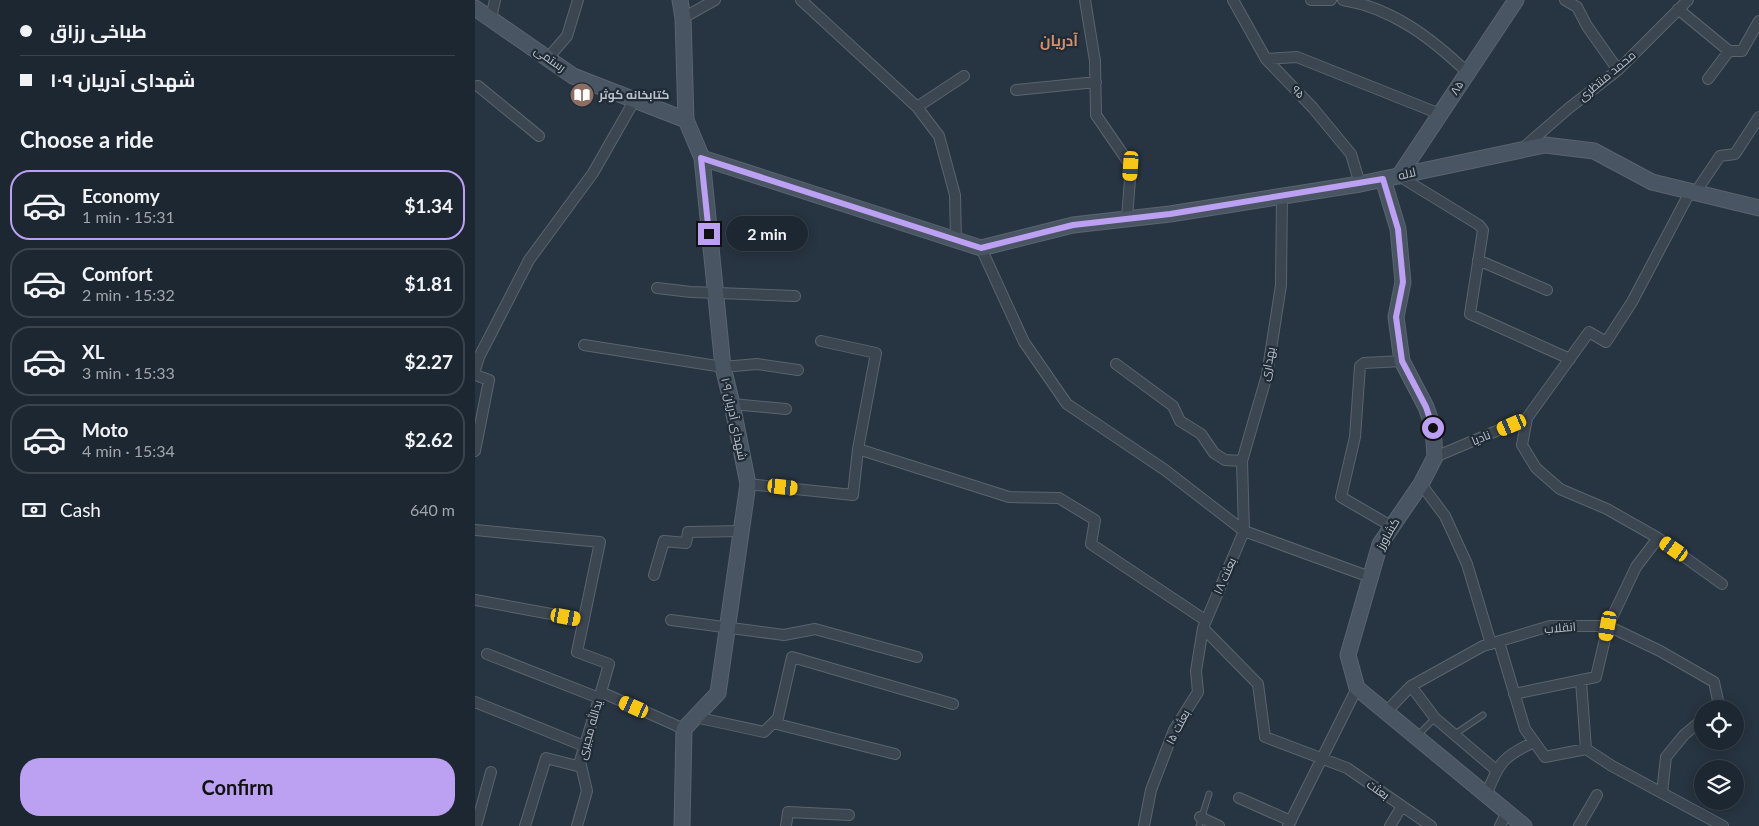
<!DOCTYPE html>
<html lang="en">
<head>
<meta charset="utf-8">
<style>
  body { margin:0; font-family:Lato,Cairo,sans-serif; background:#2a333d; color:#f1f3f6; height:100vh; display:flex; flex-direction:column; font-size:19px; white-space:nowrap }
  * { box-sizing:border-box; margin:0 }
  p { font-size:16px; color:#a0a5ab }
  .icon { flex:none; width:28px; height:28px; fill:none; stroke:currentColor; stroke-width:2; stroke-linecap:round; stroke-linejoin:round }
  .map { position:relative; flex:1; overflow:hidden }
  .side { display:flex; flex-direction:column; background:#1d2731; width:475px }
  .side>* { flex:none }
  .guide { display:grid; align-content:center; height:110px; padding:0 20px; background:#1d2731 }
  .buttons { position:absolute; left:1219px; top:700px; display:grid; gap:10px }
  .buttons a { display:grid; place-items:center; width:50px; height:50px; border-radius:50%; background:#1d2731; box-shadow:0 2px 12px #0003,0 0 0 1px #3b444d; font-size:25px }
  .end { position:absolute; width:22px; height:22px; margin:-11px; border:6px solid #bca0f2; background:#111; box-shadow:0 0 0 2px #111 }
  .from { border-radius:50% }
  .bubble { position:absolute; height:35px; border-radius:18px; background:#1d2731; box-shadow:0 2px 12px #0003,0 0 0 1px #3b444d; font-size:16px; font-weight:700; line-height:35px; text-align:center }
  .car { position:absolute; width:15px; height:30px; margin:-15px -8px; border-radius:6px; box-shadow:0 0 4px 1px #0007; background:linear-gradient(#f5c518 24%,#345 0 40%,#f5c518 0 76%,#345 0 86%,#f5c518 0) }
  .guide b { display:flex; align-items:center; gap:18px; height:48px; font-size:19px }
  .guide b+b { border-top:1px solid #3b444d }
  .guide i { width:12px; height:12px; background:#f1f3f6 }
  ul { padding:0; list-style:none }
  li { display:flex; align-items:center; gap:15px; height:70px; margin:0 10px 8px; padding:0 10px; border:2px solid #3b444d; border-radius:20px }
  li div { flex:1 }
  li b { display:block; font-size:19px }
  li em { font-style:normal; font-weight:700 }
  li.on { border-color:#bca0f2 }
  li>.icon { width:45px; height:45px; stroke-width:1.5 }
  h2 { padding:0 20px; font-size:22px; line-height:60px }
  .pay { display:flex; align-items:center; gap:12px; height:55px; padding:0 20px; font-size:19px }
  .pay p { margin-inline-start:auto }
  .primary-button { display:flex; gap:10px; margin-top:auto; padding:10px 20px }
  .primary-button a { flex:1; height:58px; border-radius:20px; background:#bca0f2; color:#111; font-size:20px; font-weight:700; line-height:58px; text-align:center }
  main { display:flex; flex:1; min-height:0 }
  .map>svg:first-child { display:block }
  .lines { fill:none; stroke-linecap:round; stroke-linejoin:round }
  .lane-casing { stroke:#5a646e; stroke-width:7 }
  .street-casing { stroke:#5a646e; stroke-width:12 }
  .secondary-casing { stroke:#5a646e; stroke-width:17 }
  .lane { stroke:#3c4651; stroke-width:5 }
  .street { stroke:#3c4651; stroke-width:10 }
  .secondary { stroke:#4a5564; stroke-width:15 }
  .route { stroke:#bca0f2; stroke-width:6 }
  .labels { text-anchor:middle; stroke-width:4.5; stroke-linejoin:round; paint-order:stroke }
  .street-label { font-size:12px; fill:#b9c1cb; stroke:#202b36 }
  .poi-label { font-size:12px; font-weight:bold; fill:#b9c1cb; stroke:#202b36; text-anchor:start }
  .quarter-label { font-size:15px; font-weight:bold; fill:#d2916c; stroke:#202b36 }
</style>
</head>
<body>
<main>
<section class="side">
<div class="guide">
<b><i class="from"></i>طباخی رزاق</b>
<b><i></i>شهدای آدریان ۱۰۹</b>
</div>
<h2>Choose a ride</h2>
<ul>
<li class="on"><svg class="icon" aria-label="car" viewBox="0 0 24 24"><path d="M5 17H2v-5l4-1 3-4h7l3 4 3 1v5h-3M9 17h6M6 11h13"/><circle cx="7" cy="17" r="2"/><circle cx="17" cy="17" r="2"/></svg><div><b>Economy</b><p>1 min · 15:31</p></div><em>$1.34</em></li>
<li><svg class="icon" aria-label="car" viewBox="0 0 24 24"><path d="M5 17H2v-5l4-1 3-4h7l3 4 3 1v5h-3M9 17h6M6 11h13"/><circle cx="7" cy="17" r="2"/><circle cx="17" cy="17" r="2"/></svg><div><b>Comfort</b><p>2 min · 15:32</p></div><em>$1.81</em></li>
<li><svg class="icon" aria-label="car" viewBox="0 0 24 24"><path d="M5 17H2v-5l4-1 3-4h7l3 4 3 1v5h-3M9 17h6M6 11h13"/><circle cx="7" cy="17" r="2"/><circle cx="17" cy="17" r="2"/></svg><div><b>XL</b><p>3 min · 15:33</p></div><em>$2.27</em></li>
<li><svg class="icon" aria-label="car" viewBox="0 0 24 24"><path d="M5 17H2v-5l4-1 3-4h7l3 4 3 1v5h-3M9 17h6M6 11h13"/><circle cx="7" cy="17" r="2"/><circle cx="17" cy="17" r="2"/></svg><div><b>Moto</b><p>4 min · 15:34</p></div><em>$2.62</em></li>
</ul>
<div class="pay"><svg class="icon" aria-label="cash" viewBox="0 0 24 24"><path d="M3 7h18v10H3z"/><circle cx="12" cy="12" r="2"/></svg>Cash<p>640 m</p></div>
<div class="primary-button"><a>Confirm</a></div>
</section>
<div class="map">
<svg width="1284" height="826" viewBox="0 0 1284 826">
  <rect width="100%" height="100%" fill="#273441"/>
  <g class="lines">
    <defs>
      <path id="lane" d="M 980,734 L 1008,715
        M 943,735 L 960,718
        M 724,826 L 734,794"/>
      <path id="street" d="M 326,0 L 442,107 L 464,136 L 480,195 L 481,240
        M 610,0 L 620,61 L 621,115 L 656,166 L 652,218
        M 758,0 L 791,59 L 838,108 L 876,154 L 885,184
        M 836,0 L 856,0
        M 868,0 C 918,8 957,39 992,72
        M 1090,0 L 1102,7 L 1112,26 L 1143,70
        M 1203,9 L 1254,51
        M 16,18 L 20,0
        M 208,18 L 240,0
        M 73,58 L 92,36 L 103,0
        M 791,59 L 822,57 L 965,114
        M 1233,79 L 1254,51 L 1267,51 L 1284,21
        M 3,86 L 64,136
        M 541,90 L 621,82
        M 442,107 L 489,76
        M 1048,148 L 1094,108 L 1143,70 L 1213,0
        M 924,176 L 1004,225 L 1008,230 L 995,314 L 1095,359
        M 1215,192 L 1157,302 L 1131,342 L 1114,332 L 1052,418 L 1047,445 L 1061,468 L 1085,489 L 1132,509 L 1183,538 L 1247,584
        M 1220,193 L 1245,156 L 1260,154 L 1284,117
        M 807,195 L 806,285 L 792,375 L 767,461 L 769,531 L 728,628 L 783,684 L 790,737 L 872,768 L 956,826
        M 506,248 L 549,342 L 592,404 L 690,470 L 769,531 L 895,577
        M 1003,260 L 1072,290
        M 182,288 L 216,292 L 320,296
        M 346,341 L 401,353 L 383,449
        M 109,345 L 248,367 L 282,364 L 323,370
        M 641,364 L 698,406 L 705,421 L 726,434 L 739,453 L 750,460 L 767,461
        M 0,370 L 4,357 L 54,260 L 118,173 L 159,101
        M 0,375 L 14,380 L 0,451
        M 257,404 L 311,409
        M 960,457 L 1052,418
        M 273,484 L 378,495 L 383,449 L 534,497 L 584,498 L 620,520 L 616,544 L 730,620
        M 946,484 L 970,516 L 992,564 L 1016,644
        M 916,526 L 866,497 L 880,437 L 885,366 L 889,363 L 927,361
        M 0,530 L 125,542 L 102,652 L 134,664 L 126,692
        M 179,575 L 189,541 L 211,543 L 213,532 L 266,531
        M 0,600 L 109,620
        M 196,620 L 309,635 L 340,629 L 442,657
        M 1024,642 L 1050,729 L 1070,757 L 1111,749 L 1137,766 L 1248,826
        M 12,654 L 124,698
        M 1106,681 L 1111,749
        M 936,686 L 960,718 L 1021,770
        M 1039,694 L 1121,677 L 1133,626 L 1161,567 L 1183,538
        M 0,702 L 109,746
        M 911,712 L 936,686 L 1008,646 L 1075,626 L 1133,626 L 1185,651 L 1239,682 L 1244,705 L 1240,709
        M 220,717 L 289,732 L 303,718 L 317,657 L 478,704
        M 298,723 L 420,754
        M 1187,793 L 1191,757 L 1209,735 L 1228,719
        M 1011,795 C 1025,762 1027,757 1059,742
        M 764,798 L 816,821
        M 725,817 L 744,826
        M 1,826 L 16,772
        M 50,826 L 71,758 L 106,767
        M 102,826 L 112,791 L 105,761 L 126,692 L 209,729
        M 311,826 L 313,812 L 374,815
        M 669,826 L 676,790 L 699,730 L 723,692 L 721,671 L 728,628
        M 813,826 L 882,688
        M 915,826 L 927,806
        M 1025,826 L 1032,812
        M 1104,826 L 1122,795"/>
      <path id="secondary" d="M 205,0 L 208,18 L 211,120 L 227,158 L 248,367 L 257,404 L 273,484 L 243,693 L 209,729 L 207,826
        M 0,8 L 98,76 L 211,120
        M 227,158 L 506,248 L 598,225 L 695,214 L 885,184 L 1070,145 L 1119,151 L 1177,182 L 1284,208
        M 924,176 L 1041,0
        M 908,179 L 923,229 L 928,282 L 921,317 L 927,361 L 951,407 L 958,427 L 960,457 L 946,484 L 905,544 L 873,655 L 882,688 L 1049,826"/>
    </defs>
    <use href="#lane" class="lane-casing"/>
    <use href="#street" class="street-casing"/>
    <use href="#secondary" class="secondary-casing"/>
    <use href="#lane" class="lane"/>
    <use href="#street" class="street"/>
    <use href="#secondary" class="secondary"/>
  </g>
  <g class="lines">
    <path class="route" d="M 234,234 L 226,158 L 506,248 L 598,225 L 695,214 L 908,179 L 923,229 L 928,282 L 921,317 L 927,361 L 951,407 L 958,428"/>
  </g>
  <defs>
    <symbol id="library-disc" viewBox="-11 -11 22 22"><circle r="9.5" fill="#8d6e63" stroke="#202b36"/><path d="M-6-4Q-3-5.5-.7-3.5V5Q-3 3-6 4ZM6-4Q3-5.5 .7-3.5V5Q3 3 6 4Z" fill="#fff"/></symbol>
  </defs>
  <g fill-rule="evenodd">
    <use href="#library-disc" x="93" y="81" width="28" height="28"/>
  </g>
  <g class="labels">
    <g class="street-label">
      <text transform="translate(75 59) rotate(35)" y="4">رستمی</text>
      <text transform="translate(1132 76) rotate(-40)" y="4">محمد منتظری</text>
      <text transform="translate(982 88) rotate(-57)" y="4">۸۵</text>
      <text transform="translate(823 92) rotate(46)" y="4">۹۵</text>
      <text transform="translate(932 174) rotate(-13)" y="4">لاله</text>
      <text transform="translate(793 364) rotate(-79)" y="4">بهداری</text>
      <text transform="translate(259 419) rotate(78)" y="4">شهدای آدریان ۱۰۹</text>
      <text transform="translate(1006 438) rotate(-23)" y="4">نادیا</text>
      <text transform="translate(913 534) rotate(-60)" y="4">کشاورز</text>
      <text transform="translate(750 576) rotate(-66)" y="4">بعثت ۱۸</text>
      <text transform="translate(1085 628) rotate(-5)" y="4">انقلاب</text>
      <text transform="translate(703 727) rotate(-62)" y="4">بعثت ۱۵</text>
      <text transform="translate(115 730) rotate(-74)" y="4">یدالله مجیری</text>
      <text transform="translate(903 790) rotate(35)" y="4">بعثت</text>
    </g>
    <g class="poi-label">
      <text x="124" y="99">کتابخانه کوثر</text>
    </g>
    <g class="quarter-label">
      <text x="584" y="46">آدریان</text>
    </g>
  </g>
</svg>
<div class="buttons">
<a><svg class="icon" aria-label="locate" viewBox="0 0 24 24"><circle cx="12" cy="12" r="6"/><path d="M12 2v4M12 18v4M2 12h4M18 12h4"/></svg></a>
<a><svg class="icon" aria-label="layers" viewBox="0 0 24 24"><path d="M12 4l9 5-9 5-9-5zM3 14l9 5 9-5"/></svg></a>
</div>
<i class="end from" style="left:958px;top:428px"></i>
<i class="end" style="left:234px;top:234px"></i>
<div class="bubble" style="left:251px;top:216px;width:82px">2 min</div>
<i class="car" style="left:656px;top:166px;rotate:184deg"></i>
<i class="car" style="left:1037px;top:425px;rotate:247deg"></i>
<i class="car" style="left:308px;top:487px;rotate:96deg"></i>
<i class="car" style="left:1199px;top:549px;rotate:305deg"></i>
<i class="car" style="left:91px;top:617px;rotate:100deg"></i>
<i class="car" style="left:1133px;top:626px;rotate:190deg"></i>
<i class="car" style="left:159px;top:707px;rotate:294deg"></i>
</div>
</main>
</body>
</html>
